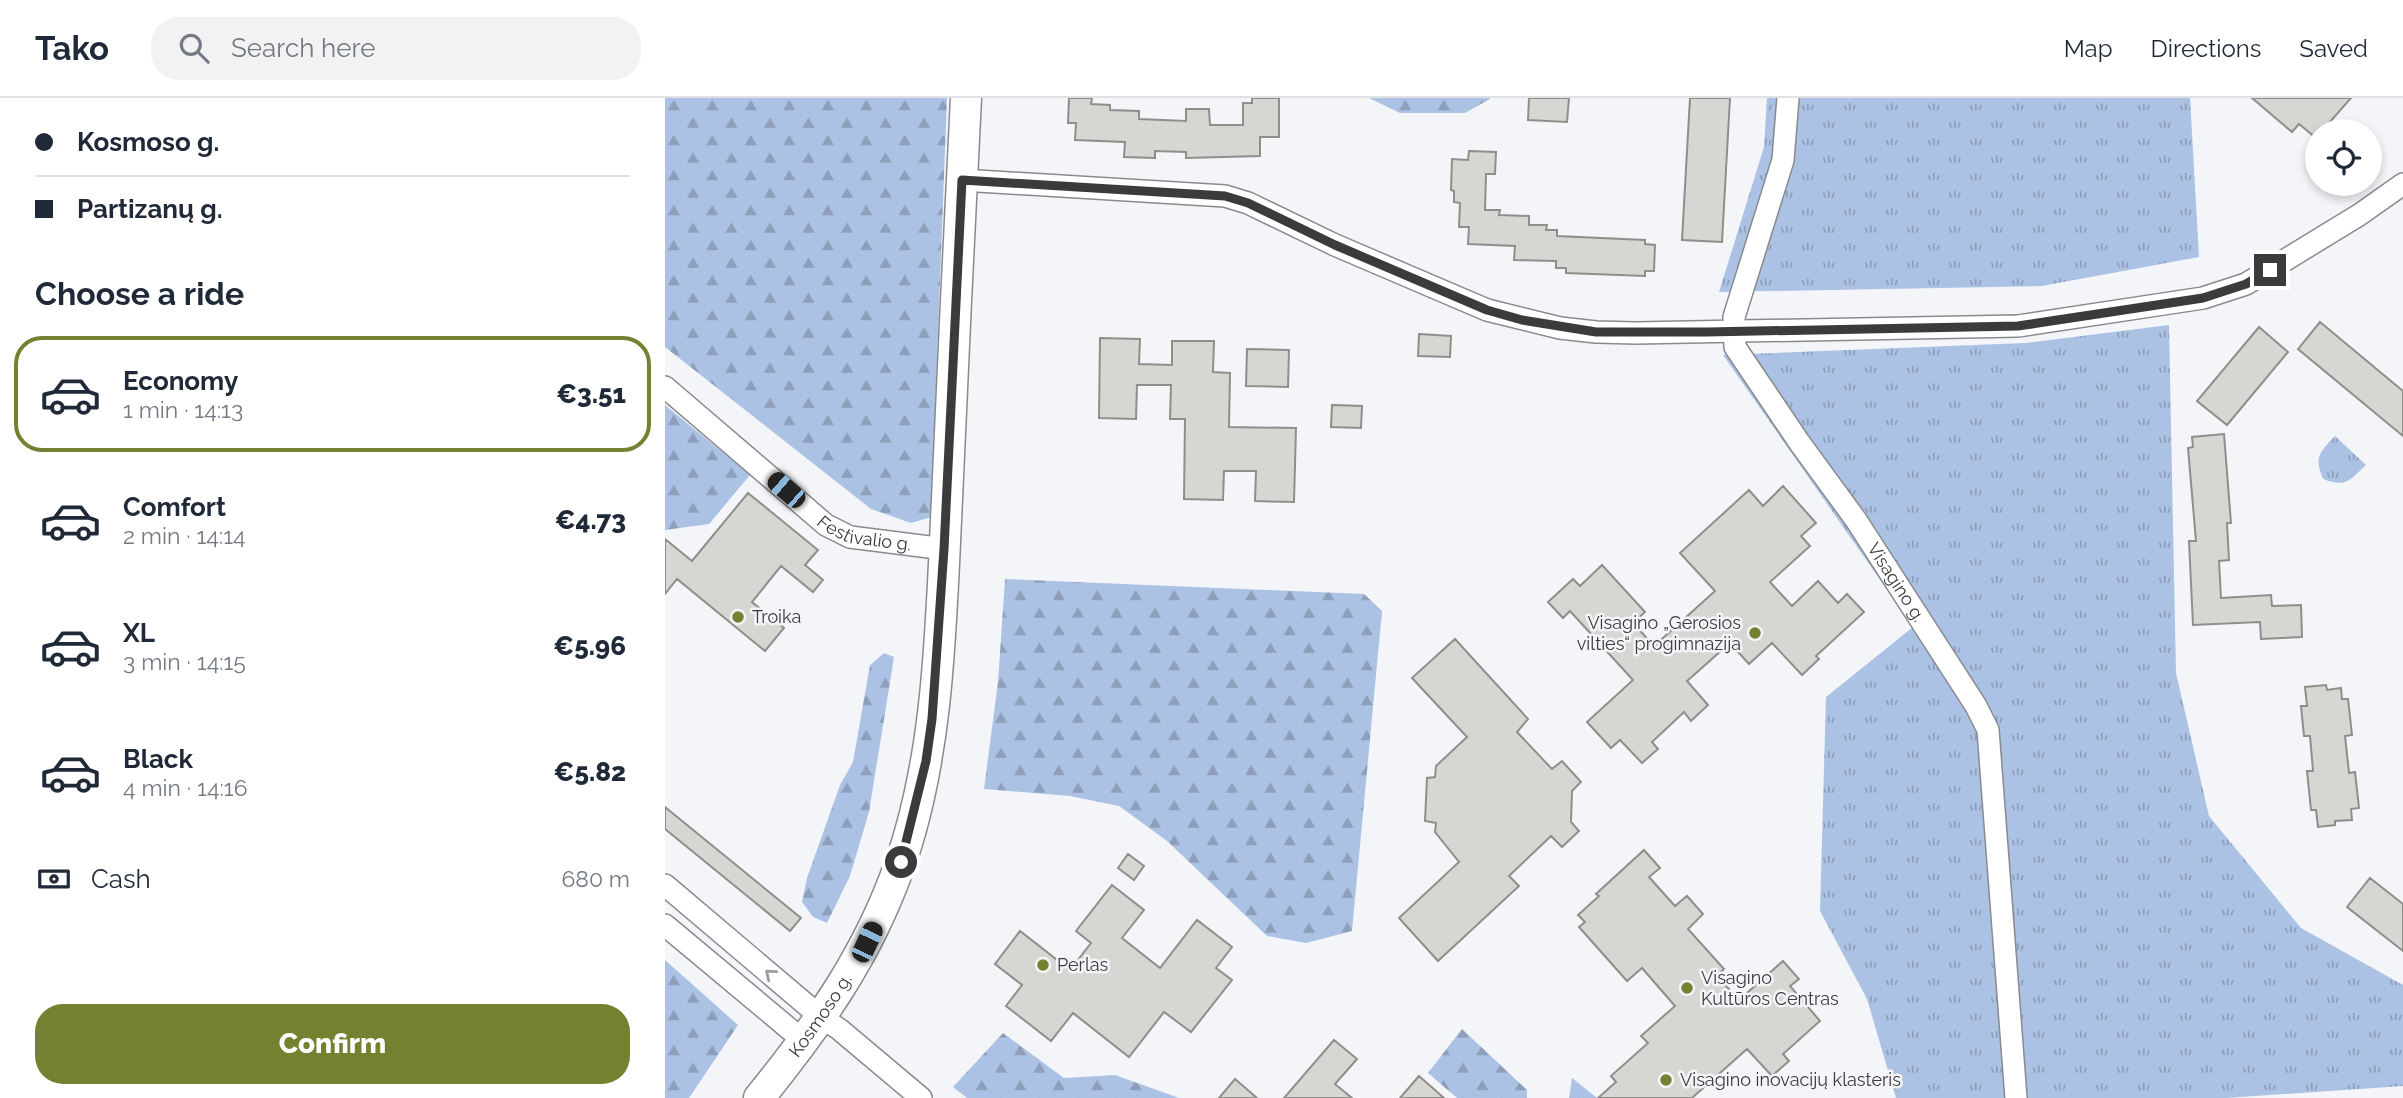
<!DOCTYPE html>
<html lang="en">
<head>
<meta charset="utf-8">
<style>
  body { margin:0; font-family:Raleway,sans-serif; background:#f2f2f3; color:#1f2937; height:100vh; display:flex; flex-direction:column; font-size:26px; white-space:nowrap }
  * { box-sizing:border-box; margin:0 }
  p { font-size:23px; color:#747a83 }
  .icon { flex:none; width:38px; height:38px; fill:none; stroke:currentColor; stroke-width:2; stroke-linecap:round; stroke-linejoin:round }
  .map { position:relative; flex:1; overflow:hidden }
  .details { display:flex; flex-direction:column; background:#fff; width:665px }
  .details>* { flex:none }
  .top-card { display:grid; align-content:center; height:154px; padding:0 35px; background:#fff }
  .controls { position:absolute; left:1640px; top:21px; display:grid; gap:14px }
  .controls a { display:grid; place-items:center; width:77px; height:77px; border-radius:50%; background:#fff; box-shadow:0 4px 10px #0003; font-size:35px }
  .end { position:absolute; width:32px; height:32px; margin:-16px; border:9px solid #3a3b3c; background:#fff; box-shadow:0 0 0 4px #fff }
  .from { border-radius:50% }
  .car { position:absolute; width:21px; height:42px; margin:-21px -10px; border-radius:9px; box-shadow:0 0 5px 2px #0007; background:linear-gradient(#222 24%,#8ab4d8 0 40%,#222 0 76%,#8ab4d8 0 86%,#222 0) }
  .top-card b { display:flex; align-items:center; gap:24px; height:66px; font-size:26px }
  .top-card b+b { border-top:2px solid #e0e1e3 }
  .top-card i { width:18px; height:18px; background:#1f2937 }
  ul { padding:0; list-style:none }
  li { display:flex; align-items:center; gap:21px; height:116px; margin:0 14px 10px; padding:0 21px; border:4px solid transparent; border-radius:28px }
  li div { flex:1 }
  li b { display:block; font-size:26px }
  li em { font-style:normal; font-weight:800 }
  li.current { border-color:#728230 }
  li>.icon { width:63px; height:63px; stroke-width:1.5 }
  h2 { padding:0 35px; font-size:32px; line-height:84px }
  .pay { display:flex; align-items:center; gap:18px; height:77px; padding:0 35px; font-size:26px }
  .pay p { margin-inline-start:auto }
  .button { display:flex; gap:14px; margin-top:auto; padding:14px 35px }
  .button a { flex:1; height:80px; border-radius:28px; background:#728230; color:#fff; font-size:28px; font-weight:800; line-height:80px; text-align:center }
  header { display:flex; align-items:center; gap:42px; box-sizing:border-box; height:98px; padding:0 35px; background:#fff; border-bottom:2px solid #e0e1e3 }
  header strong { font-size:33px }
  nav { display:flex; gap:38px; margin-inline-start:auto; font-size:24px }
  .search { width:490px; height:63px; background:#f2f2f3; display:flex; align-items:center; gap:18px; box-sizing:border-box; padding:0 24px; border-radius:28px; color:#747a83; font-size:26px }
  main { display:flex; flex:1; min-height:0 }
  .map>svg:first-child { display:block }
  .forest { fill:url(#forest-firs) }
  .park { fill:url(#park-tufts) }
  .building { fill:#d6d7d3; stroke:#8e8f8b; stroke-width:2 }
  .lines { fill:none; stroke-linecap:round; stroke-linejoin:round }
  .street-casing { stroke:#888a8e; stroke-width:24 }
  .secondary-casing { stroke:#888a8e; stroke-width:33 }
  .street { stroke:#fff; stroke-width:21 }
  .secondary { stroke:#fff; stroke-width:30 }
  .oneway { stroke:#9c9d9e }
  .route { stroke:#3a3b3c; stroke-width:9 }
  .poi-dot { fill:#728230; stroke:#f3f5f9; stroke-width:2.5 }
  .labels { text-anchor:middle; stroke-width:5; stroke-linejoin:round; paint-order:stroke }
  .street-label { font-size:18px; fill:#3a3b3c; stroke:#f3f5f9 }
  .poi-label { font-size:18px; fill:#3a3b3c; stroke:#f3f5f9; text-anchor:start }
</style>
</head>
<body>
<header>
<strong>Tako</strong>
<div class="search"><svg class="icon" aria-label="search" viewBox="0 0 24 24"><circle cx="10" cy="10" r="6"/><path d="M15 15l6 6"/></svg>Search here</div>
<nav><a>Map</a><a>Directions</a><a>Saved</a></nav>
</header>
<main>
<section class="details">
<div class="top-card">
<b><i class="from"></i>Kosmoso g.</b>
<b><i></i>Partizanų g.</b>
</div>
<h2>Choose a ride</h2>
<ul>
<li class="current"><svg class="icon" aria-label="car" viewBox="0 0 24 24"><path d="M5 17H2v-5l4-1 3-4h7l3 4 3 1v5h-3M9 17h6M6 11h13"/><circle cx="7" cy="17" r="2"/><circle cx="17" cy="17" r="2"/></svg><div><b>Economy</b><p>1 min · 14:13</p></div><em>€3.51</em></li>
<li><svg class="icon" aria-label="car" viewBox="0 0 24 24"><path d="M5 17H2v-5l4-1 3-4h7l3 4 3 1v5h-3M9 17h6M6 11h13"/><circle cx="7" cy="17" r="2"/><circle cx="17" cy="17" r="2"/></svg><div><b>Comfort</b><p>2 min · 14:14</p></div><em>€4.73</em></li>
<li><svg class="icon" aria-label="car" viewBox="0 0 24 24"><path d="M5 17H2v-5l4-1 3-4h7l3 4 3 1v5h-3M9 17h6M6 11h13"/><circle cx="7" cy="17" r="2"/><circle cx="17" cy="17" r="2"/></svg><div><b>XL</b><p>3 min · 14:15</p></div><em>€5.96</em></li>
<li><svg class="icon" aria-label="car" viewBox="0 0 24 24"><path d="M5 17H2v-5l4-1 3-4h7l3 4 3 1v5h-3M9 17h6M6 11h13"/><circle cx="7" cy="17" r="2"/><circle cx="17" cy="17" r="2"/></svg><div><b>Black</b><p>4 min · 14:16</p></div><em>€5.82</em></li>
</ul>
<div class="pay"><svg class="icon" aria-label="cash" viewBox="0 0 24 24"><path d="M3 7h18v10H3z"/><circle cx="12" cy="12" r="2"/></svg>Cash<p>680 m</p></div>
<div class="button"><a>Confirm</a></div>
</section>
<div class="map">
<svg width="1738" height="1000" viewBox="0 0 1738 1000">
  <defs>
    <pattern id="forest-firs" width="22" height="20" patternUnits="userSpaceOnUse" patternTransform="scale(1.75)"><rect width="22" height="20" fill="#acc2e5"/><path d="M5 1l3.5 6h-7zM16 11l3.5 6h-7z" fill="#8d9fbb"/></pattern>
    <pattern id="park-tufts" width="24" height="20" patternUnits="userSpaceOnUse" patternTransform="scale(1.75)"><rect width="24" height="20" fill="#acc2e5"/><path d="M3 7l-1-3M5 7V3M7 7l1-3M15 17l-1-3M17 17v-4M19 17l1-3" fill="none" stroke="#8d9fbb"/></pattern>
  </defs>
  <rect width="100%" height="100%" fill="#f3f5f9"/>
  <path class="forest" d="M 0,0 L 282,0 L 266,419 L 246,425 L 206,411 L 0,249 Z
    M 704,0 L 825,0 L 825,1 L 800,15 L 735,15 Z
    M 0,307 L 85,377 L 44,426 L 0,432 Z
    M 340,481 L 699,496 L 717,513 L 687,833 L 641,845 L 602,838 L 502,743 L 454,708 L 405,698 L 319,691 L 333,584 Z
    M 219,555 L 229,559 L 204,714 L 185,778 L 162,825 L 148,819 L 137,804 L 142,780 L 175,687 L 188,664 L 205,567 Z
    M 0,862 L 73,927 L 24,1000 L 0,1000 Z
    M 797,931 L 862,992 L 862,1000 L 792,1000 L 763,975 Z
    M 338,935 L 399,980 L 450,977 L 514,1000 L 302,1000 L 288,989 Z
    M 907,980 L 932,1000 L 904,1000 Z"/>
  <path class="park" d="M 1102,0 L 1525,0 L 1534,159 L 1377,188 L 1054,194 L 1099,49 Z
    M 1504,227 L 1511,575 L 1544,718 L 1636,830 L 1738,887 L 1738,988 L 1561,1000 L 1231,1000 L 1202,901 L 1155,813 L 1161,599 L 1248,529 L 1058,257 L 1360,245 Z
    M 1670,338 L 1701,367 C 1685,382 1681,390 1658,381 C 1649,359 1654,355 1670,338 Z"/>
  <path class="building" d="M 404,0 L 427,0 L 426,6 L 445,7 L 445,12 L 474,13 L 474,21 L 521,23 L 521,11 L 544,11 L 545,27 L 578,27 L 578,5 L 587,5 L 587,0 L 614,0 L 614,39 L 595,39 L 595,58 L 521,60 L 521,54 L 490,53 L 490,60 L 459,59 L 460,44 L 410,42 L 411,25 L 403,25 Z
    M 864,0 L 904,0 L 902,24 L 863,22 Z
    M 1025,0 L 1065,0 L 1057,144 L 1017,142 Z
    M 1587,0 L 1686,0 L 1657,33 L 1652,33 L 1651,40 L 1634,26 L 1627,34 Z
    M 804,53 L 831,54 L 830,76 L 821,76 L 820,112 L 835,112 L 834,117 L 864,118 L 864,127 L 882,127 L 881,132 L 892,132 L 892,138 L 980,142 L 980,146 L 990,147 L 989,173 L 980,173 L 980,178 L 901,175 L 901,170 L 891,170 L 891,163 L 849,162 L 850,148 L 803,146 L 804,129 L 794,129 L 795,105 L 789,104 L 789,93 L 786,92 L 787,61 L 803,62 Z
    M 1655,224 L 1738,293 L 1738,338 L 1633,251 Z
    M 1594,229 L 1623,254 L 1562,327 L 1532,303 Z
    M 754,236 L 786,238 L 785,259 L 753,258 Z
    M 435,240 L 475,241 L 474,266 L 507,267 L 507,243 L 549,243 L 548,274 L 565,275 L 564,329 L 631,330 L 629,404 L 590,403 L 591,373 L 559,373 L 558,402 L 519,401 L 520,321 L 505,321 L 506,287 L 472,287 L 471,321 L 434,320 Z
    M 582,251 L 624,252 L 623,289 L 581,288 Z
    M 667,307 L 697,308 L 696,330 L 666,329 Z
    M 1559,336 L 1566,425 L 1562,425 L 1564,462 L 1554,463 L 1556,500 L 1606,497 L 1607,508 L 1636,507 L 1637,539 L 1596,541 L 1595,524 L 1528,527 L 1524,443 L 1531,443 L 1523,350 L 1528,349 L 1527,339 Z
    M 1118,388 L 1151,425 L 1136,438 L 1145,448 L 1105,484 L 1127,508 L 1153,483 L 1173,505 L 1182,496 L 1199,514 L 1151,558 L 1154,561 L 1137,577 L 1107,545 L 1084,566 L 1065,545 L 1022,583 L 1043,607 L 1026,623 L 1019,614 L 987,644 L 993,651 L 977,665 L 955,642 L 946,650 L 922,624 L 968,582 L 905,513 L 898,520 L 883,504 L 908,481 L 915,488 L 937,467 L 980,514 L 968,525 L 989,548 L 1050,493 L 1015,455 L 1084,392 L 1098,408 Z
    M 83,395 L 153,452 L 140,467 L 158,482 L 148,494 L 116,468 L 87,504 L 119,530 L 100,553 L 12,481 L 0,496 L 0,441 L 27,463 Z
    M 790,541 L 863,621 L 852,634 L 887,671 L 897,663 L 916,684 L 907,693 L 906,724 L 914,733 L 897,749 L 886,738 L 844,778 L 854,788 L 773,863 L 734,820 L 794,764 L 770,734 L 771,725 L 760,723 L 762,680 L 770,679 L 771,668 L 802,639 L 747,580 Z
    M 1661,587 L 1662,592 L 1676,590 L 1677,601 L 1683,601 L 1687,637 L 1680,638 L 1684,675 L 1690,674 L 1694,710 L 1686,711 L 1687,722 L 1670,723 L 1670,727 L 1653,729 L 1651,712 L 1646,712 L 1642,673 L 1648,673 L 1645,638 L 1639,638 L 1636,608 L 1642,608 L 1640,589 Z
    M 0,709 L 136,820 L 125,833 L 0,731 Z
    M 979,752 L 995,770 L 984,779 L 1010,808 L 1022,798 L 1038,816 L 1023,831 L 1059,871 L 1052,878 L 1074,902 L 1118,863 L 1134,881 L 1125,888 L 1155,923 L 1118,956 L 1124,963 L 1107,978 L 1082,951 L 1027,1000 L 933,1000 L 951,984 L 946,978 L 983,945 L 976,938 L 1010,908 L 977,870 L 962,883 L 914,829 L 920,824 L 913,817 L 934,798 L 931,796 Z
    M 463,756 L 479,768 L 469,782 L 453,770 Z
    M 1705,780 L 1738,806 L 1738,853 L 1682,809 Z
    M 447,787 L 479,812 L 457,840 L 495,870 L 532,822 L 567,849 L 551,870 L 567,882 L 526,934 L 499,914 L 464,959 L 408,915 L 386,943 L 341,908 L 357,887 L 330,866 L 355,833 L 405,872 L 426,845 L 411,833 Z
    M 669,942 L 692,961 L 670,986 L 687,1000 L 619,1000 Z
    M 754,978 L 779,1000 L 735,1000 Z
    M 570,981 L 592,1000 L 554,1000 Z"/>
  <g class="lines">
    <defs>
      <g id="street">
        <path id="s1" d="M 1123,0 L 1118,62 L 1069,219 L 1070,249 L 1134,344 L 1191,422 L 1311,608 L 1323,632 L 1351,1000"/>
        <path d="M 297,82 L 560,98 L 583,105 L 670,147 L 822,212 L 895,230 L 931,234 L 971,235 L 1353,228 L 1538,200 L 1581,186 L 1694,117 L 1738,86"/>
        <path id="s2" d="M 0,289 L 161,427 L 185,439 L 280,451"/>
        <path d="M 0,787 L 157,920 L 174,931 L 256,1000"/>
        <path d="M 0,827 L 140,944"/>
      </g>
      <g id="secondary">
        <path id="s3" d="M 94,1000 C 154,926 203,857 235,766 C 275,653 276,520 282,401 C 288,267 294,134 301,0"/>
      </g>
    </defs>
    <use href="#street" class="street-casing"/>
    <use href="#secondary" class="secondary-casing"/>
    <use href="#street" class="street"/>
    <use href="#secondary" class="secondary"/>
  </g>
  <defs><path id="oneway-chevron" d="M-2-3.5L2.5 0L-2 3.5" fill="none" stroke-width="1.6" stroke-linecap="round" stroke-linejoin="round" transform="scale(1.75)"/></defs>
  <use class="oneway" href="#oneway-chevron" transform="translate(105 876) rotate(-140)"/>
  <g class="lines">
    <path class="route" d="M 236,764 L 261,663 L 267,621 L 279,451 L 297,82 L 560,98 L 583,105 L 670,147 L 822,212 L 857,222 L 931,234 L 1042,234 L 1353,228 L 1538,200 L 1581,186 L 1605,172"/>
  </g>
  <g class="poi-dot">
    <circle cx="73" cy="519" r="7"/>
    <circle cx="1090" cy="535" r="7"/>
    <circle cx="378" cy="867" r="7"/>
    <circle cx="1022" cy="890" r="7"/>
    <circle cx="1001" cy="982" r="7"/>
  </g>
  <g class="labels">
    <g class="street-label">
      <text dy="6" stroke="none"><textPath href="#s2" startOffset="252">Festivalio g.</textPath></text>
      <text dy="6" stroke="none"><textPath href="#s1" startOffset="542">Visagino g.</textPath></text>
      <text dy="6" stroke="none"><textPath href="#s3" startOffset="103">Kosmoso g.</textPath></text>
    </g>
    <g class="poi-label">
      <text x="87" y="525">Troika</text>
      <text x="1076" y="531" text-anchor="end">Visagino „Gerosios<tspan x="1076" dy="21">vilties“ progimnazija</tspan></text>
      <text x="392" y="873">Perlas</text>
      <text x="1036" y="886">Visagino<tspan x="1036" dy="21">Kultūros Centras</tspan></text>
      <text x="1015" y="988">Visagino inovacijų klasteris</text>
    </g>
  </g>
</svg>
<div class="controls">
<a><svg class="icon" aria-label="locate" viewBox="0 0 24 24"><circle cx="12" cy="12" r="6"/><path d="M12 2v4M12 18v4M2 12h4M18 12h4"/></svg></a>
</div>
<i class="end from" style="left:236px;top:764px"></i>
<i class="end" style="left:1605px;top:172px"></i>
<i class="car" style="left:121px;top:392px;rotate:311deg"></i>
<i class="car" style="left:202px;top:844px;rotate:25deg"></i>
</div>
</main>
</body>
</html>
